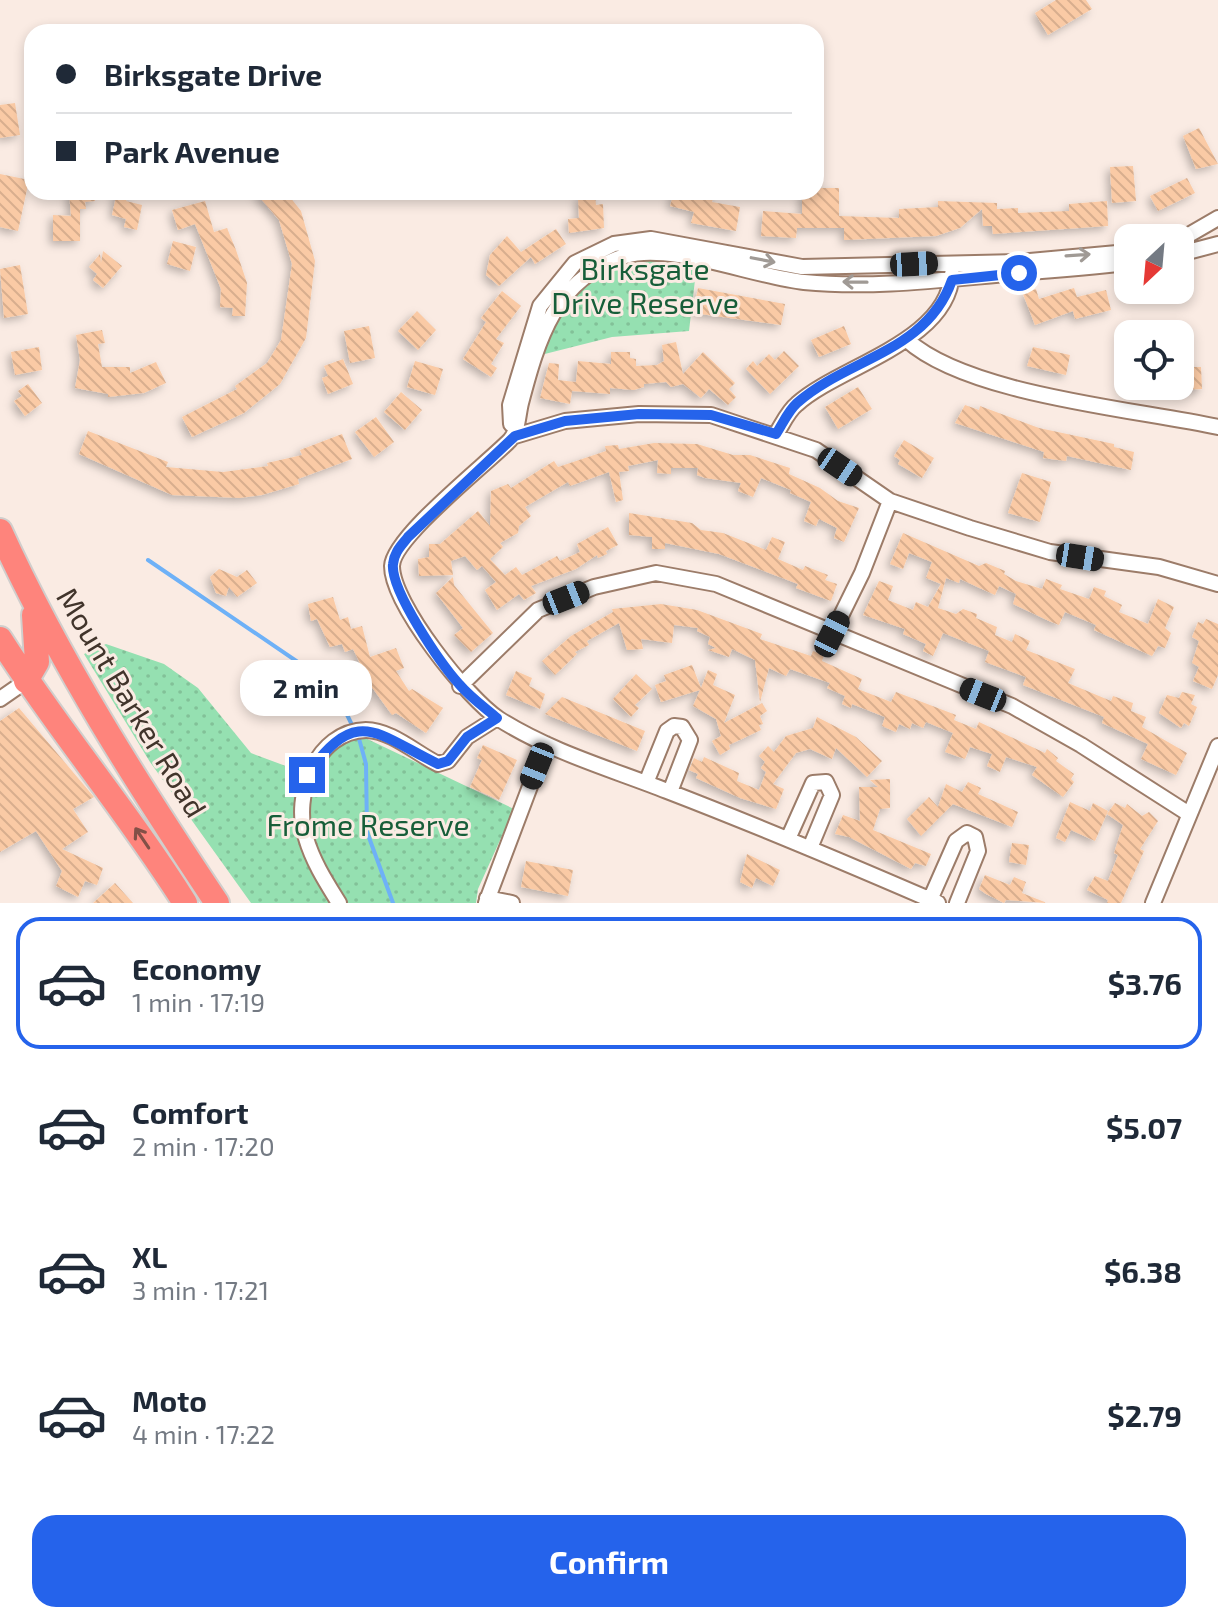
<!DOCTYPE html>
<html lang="en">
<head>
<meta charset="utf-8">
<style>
  body { margin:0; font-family:"Exo 2",sans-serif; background:#f6f6f7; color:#1f2937; height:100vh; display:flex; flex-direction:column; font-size:30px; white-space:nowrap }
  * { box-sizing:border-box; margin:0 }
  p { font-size:26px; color:#747a83 }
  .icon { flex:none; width:44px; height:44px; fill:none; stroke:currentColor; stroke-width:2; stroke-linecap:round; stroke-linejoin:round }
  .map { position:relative; height:903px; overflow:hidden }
  .details { display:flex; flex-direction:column; background:#fff; flex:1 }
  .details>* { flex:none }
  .hud { position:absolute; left:24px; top:24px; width:800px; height:176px; border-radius:24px; box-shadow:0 4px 12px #0003; display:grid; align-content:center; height:176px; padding:0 32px; background:#fff }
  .needle { width:52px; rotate:206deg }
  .tools { position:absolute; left:1114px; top:224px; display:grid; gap:16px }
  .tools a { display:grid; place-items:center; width:80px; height:80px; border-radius:16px; background:#fff; box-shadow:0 4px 12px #0003; font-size:40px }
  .end { position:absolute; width:36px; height:36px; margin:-18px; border:10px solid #2563eb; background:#fff; box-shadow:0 0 0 4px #fff }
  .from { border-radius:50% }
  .bubble { position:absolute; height:56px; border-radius:24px; background:#fff; box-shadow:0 4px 12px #0003; font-size:26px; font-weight:700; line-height:56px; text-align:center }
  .car { position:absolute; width:24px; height:48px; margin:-24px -12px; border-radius:10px; box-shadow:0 0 6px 2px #0007; background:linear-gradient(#222 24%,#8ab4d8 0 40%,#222 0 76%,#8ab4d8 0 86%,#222 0) }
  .hud b { display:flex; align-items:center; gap:28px; height:76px; font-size:30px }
  .hud b+b { border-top:2px solid #e0e1e3 }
  .hud i { width:20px; height:20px; background:#1f2937 }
  ul { padding:14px 0 0; list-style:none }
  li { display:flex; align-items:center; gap:24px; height:132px; margin:0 16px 12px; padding:0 16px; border:4px solid transparent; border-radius:24px }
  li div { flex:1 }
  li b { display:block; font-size:30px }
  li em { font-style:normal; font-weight:700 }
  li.on { border-color:#2563eb }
  li>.icon { width:72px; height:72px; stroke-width:1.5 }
  .primary-button { display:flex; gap:16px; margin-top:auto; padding:16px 32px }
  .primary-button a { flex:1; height:92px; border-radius:24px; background:#2563eb; color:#fff; font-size:32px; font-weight:700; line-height:92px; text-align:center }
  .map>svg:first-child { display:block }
  .park { fill:url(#park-dots) }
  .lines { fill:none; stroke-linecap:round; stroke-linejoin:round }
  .stream { stroke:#6eb1f7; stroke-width:4 }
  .building { fill:url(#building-back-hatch); filter:url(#shadow) }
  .street-casing { stroke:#9c7c69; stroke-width:18 }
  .highway-casing { stroke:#d1cecc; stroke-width:28 }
  .street { stroke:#fff; stroke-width:14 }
  .highway { stroke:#fe847c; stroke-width:24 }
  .oneway { stroke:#a09a95 }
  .oneway2 { stroke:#835047 }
  .route { stroke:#2563eb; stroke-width:10 }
  .labels { text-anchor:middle; stroke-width:6; stroke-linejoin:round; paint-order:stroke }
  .park-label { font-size:30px; fill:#175e39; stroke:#faebe3 }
  .street-label { font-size:30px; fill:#41342b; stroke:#faebe3 }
</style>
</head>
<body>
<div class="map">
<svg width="1218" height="903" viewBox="0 0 1218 903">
  <defs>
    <pattern id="park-dots" width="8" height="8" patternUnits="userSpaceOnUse" patternTransform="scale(2)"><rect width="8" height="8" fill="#95e0b1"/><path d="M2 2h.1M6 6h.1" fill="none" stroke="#82c198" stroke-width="1.8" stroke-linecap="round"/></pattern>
    <pattern id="building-back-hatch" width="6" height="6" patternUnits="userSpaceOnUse" patternTransform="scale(2)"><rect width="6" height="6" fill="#facaa5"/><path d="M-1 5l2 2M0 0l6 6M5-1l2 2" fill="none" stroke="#d8ae8e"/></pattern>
    <filter id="shadow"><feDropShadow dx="-3.5" dy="3.5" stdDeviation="4" flood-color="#0004"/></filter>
  </defs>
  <rect width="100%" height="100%" fill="#faebe3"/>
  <path class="park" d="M 699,246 L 689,331 L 612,337 L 521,360 L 540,306 L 595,251 Z
    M 106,644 L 164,664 L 198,688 L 251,753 L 307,774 L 326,748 L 359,735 L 514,809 L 478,889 L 476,903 L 251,903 L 150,762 L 84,654 Z"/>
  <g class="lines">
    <path class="stream" d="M 148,560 L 333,686 L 353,727
      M 358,735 L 366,764 L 367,832 L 393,903"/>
  </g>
  <path class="building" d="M 1056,0 L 1086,0 L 1092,9 L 1048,35 L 1035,13 Z
    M 15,103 L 20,135 L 0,138 L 0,105 Z
    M 1199,128 L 1218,164 L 1196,169 L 1183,136 Z
    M 1133,166 L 1136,201 L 1112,203 L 1110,167 Z
    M 0,174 L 29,180 L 18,231 L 0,227 Z
    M 1187,178 L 1195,193 L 1158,211 L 1150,196 Z
    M 816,188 L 839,188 L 839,216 L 899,218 L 899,209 L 938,207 L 938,201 L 997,203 L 997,209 L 1018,208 L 1018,213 L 1069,211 L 1069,204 L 1107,201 L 1108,226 L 993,234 L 992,226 L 983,226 L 982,209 L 960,228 L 936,236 L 844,240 L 844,228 L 797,228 L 796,238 L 761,236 L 763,211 L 802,214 L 802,192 L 816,192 Z
    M 69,192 L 94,192 L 95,201 L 85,202 L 86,209 L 80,209 L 80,241 L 53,241 L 53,215 L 71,216 Z
    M 117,192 L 132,192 L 126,201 L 142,205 L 137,230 L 124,227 L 126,219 L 112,215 Z
    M 255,192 L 286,192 L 301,211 L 315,261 L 306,338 L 280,384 L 244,413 L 192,437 L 182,417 L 237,389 L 235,386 L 267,363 L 281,340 L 292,264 L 279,220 Z
    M 674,192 L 715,192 L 712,202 L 740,207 L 736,231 L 691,223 L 694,212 L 670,206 Z
    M 595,194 L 596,205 L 603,204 L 604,228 L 569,233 L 568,219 L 579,218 L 578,198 Z
    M 205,201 L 214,232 L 227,228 L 236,250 L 247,283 L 245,316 L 232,316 L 233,308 L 220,307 L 221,289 L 195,224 L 178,230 L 172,210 Z
    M 556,229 L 566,244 L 535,264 L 531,257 L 499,286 L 486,275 L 490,255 L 507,236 L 521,252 Z
    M 173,241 L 196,247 L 190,271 L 167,264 Z
    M 103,251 L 122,266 L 103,288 L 93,280 L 97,274 L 89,267 L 100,254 L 101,263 Z
    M 20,265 L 28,314 L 4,318 L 0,269 Z
    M 698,288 L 785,304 L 781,325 L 693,313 Z
    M 1074,288 L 1077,297 L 1106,290 L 1111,310 L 1075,319 L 1073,311 L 1035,325 L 1023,294 L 1036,289 L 1039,299 Z
    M 502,291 L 521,306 L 496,339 L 504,343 L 491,364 L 497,368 L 491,377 L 463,359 L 486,322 L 481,318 Z
    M 417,311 L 436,330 L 418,350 L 398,331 Z
    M 369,326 L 375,358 L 350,363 L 344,331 Z
    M 844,326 L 851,344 L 819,357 L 811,340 Z
    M 102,330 L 105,343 L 98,344 L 102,367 L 130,367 L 130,373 L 156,362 L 166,383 L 144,393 L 108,397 L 108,394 L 75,388 L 80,360 L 76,335 Z
    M 676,342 L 683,374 L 703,352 L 735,383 L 729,389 L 736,397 L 728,405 L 709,389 L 701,398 L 683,384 L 671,387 L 666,382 L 644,384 L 644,387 L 634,390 L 610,388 L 610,394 L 572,391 L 570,404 L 540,398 L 549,363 L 559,364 L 558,380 L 576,382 L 578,361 L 611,364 L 611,352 L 630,352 L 630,358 L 636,359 L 636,366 L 657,365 L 664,361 L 662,345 Z
    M 39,347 L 42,370 L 15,375 L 11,352 Z
    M 1033,347 L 1070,355 L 1066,375 L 1027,366 Z
    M 784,351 L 799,366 L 770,394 L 746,369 L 753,361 L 757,366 L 769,354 L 775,360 Z
    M 343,359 L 353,384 L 328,394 L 322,378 L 328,376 L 324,366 Z
    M 415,361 L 443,369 L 435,395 L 407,387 Z
    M 1180,367 L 1201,367 L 1202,389 L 1180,390 Z
    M 28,384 L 42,403 L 25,416 L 14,401 L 22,396 L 18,391 Z
    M 858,387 L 872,409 L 838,429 L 825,407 Z
    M 401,392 L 422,410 L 405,430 L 384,412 Z
    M 965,405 L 979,410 L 980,406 L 1039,428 L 1114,444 L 1114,447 L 1134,452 L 1131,470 L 1067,456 L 1066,461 L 1043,458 L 1044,452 L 955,423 Z
    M 376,417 L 394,442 L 374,457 L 355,432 Z
    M 88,431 L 168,462 L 166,467 L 223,472 L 268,466 L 267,463 L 302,455 L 300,450 L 342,434 L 352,459 L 298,479 L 299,484 L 262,495 L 240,498 L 172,495 L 79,454 Z
    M 904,440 L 934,458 L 922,478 L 898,464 L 900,460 L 894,456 Z
    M 654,443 L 697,444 L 733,455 L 750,455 L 790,468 L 789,474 L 820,488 L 838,501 L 859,508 L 844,542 L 834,538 L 837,528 L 819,519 L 816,526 L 804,521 L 811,502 L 790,493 L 791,490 L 761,478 L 753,497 L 738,491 L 741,483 L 705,478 L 697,475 L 698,468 L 671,468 L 671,474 L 657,473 L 658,460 L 628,466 L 629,471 L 619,472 L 623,500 L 616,502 L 609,472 L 570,486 L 568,482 L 525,507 L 531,516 L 519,526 L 518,533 L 500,543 L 503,547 L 490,559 L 505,575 L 516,567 L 522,575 L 557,556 L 560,561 L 580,552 L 577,544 L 608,527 L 618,545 L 606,551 L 607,554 L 598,558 L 597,555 L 576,569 L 531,586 L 536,593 L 524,600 L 519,594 L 497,610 L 485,590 L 496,582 L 482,566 L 477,570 L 465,556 L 451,561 L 453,575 L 419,576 L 418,559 L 429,557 L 429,544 L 440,544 L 478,511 L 490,526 L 491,491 L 508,484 L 511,488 L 554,461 L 558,467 L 606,451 L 605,446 L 618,445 L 619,449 Z
    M 1022,473 L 1051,482 L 1040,522 L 1008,513 Z
    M 629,513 L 692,523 L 701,530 L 723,533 L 766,550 L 772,537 L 785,542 L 778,559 L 803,570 L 805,566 L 828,575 L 825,580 L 837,584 L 831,601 L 796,588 L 798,584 L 719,554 L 665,543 L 665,549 L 652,549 L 652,537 L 629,535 Z
    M 903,533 L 979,566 L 986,563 L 1005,571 L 1004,574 L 1016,581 L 1042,589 L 1046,579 L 1062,585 L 1060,589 L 1089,599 L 1094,587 L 1106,591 L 1104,596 L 1122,605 L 1119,612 L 1148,624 L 1158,599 L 1174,607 L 1165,628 L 1171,633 L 1165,648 L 1158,646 L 1152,656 L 1094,630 L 1096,625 L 1065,612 L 1059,625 L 1049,621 L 1013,604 L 1016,594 L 999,586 L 995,595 L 960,579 L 959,583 L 946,578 L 938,608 L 956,614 L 963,609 L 977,614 L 976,618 L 997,627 L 995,635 L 1012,642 L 1015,634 L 1030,641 L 1026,650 L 1075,669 L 1068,683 L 1111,701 L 1113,696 L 1133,703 L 1131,711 L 1146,717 L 1142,727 L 1187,753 L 1176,775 L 1141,759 L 1148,744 L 1102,723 L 1104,717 L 1023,685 L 1026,677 L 985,662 L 989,651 L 943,633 L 933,656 L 923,651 L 926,644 L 903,634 L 905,629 L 863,615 L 879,581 L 893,586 L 888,600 L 913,610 L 916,602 L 928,607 L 941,584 L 926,578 L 932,562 L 909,553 L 903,569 L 890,564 Z
    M 219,569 L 237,577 L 247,570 L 257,583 L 237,597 L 229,587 L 226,596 L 216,593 L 210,577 Z
    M 453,577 L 454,585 L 493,633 L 471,652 L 454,635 L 463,628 L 436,593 Z
    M 333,597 L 340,620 L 348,617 L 351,629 L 362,626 L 370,657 L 396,648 L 404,668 L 396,671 L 409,691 L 412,689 L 443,708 L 426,733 L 396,713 L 392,715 L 371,686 L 353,649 L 345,652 L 342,644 L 330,647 L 317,619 L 311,621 L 308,604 Z
    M 661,604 L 697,610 L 762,634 L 760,639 L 811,656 L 813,651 L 824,655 L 822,661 L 862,679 L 858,689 L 891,702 L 896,692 L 956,715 L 954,720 L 976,729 L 979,722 L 1045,753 L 1047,749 L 1058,758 L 1056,761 L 1074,774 L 1071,779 L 1074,782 L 1063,797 L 1032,775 L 1037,767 L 1006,757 L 1000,772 L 987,766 L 992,754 L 970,747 L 965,759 L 945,752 L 953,733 L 926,722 L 923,728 L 912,723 L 910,729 L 899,724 L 896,732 L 882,726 L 885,717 L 852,704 L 851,708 L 842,704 L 845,696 L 827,688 L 830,683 L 790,669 L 786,676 L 769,668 L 760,702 L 755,660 L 732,649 L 729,657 L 708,650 L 716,648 L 708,644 L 710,637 L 697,631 L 698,628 L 674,625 L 672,643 L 641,639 L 643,649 L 627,650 L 619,623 L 587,641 L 589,645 L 575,652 L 577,654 L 555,675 L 542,661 L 571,636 L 613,612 L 612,609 Z
    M 1206,619 L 1218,624 L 1218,675 L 1212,689 L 1193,681 L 1199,667 L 1192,663 L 1199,641 L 1192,637 L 1198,622 L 1203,624 Z
    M 692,665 L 701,688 L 708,670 L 717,674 L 713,685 L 735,695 L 724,723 L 762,703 L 767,711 L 760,716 L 763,724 L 759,725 L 761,730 L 729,745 L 730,749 L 720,755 L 712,741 L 721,736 L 716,719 L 693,706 L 700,690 L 661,702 L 655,685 L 666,681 L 664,675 Z
    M 516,671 L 532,678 L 529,686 L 545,694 L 540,709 L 506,695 Z
    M 636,674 L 652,689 L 635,705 L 639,708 L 631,717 L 613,699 Z
    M 1182,692 L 1195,695 L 1191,704 L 1197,707 L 1189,726 L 1184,723 L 1181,728 L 1159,713 L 1167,695 L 1179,698 Z
    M 562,697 L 645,731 L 637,751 L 545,714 Z
    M 19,708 L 94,797 L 73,809 L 88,832 L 62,849 L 103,868 L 97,885 L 85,881 L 78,897 L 56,886 L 62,871 L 36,831 L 0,852 L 0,721 Z
    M 817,717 L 856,737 L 882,761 L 867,777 L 836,748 L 832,759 L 810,749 L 796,753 L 773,784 L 784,789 L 776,809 L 740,798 L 696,778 L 698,774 L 689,770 L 694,758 L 702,762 L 704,757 L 739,773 L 737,781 L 759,790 L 766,772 L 761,768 L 765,762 L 759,756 L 768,746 L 774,752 L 786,736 L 813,728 Z
    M 483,745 L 517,760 L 499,800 L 470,787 L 482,760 L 477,758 Z
    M 890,779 L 890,808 L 880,809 L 873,830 L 931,854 L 926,866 L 915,863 L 911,869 L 849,837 L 835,834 L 843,815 L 860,821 L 859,787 L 878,787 L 870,780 Z
    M 968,782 L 981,788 L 978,794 L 1018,812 L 1012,827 L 953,804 L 921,836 L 907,819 L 929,797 L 938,807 L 946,784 L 962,792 Z
    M 1070,802 L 1090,811 L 1093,803 L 1108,811 L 1095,841 L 1071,830 L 1065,842 L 1056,838 Z
    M 1115,803 L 1125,808 L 1127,804 L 1142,816 L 1149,812 L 1158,821 L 1140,849 L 1144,851 L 1121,903 L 1107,903 L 1108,900 L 1087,890 L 1095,876 L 1108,881 L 1118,855 L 1114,853 L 1123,825 L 1107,814 Z
    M 1012,843 L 1029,845 L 1026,865 L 1009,862 Z
    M 747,854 L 780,870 L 773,886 L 756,878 L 752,888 L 740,882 Z
    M 526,861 L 573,870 L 568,896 L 521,887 Z
    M 985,875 L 1010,885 L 1014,877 L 1026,882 L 1022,893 L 1047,903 L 1006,900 L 1004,903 L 986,894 L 979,889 Z
    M 115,883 L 133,903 L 93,903 Z"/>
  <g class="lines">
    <defs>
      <path id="street" d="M 1180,240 L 1218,218
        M 1180,254 L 1218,244
        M 907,340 C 968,395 1135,409 1218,427
        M 511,424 L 510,405 L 540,306 L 575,263 L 614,244 L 651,239 L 802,267 L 1019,262 L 1128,252
        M 776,434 C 782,425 788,411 797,404 C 839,366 948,342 952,274
        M 515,436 L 565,421 L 639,414 L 711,415 L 816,450 L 890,501 L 970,528 L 1050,552 L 1159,567 L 1218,584
        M 832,634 L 862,573 L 890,501
        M 460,686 L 538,610 L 594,587 L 656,573 L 716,584 L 1012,706 L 1081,745 L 1189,814
        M 0,699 L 26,681
        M 646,783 L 667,731 L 674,726 L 682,727 L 690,740 L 670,792
        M 788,839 L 813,783 L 826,782 L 832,795 L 810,848
        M 487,898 L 512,903
        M 930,900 L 956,841 L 967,833 L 975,837 L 978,851 L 957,903
        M 339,903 C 326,882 313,862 306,838 C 292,796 316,731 366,730 C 391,730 417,754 438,764 L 448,761 L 467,737 L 497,718
        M 486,903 L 546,744
        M 938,903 C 848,864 758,826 667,791 C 611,769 551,752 499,719 C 468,699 392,604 392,566 C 393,537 488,463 510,440 C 518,432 518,415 521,403 C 538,339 555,278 625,256 C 670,242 755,277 804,282 C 875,289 947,279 1018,273 C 1055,270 1091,267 1128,263
        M 1153,903 L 1218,746"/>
      <path id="highway" d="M 0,531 C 60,663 137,783 217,903
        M 0,639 C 58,730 128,812 185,903
        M 26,681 L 37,662 L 34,615"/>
    </defs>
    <use href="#street" class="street-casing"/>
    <use href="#highway" class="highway-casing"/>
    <use href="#street" class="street"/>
    <use href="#highway" class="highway"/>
  </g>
  <defs><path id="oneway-shaft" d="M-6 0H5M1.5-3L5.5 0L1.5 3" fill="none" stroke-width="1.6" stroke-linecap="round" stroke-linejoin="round" transform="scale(2)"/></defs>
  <g class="oneway">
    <use href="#oneway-shaft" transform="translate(1078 255) rotate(-4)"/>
    <use href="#oneway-shaft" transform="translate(763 260) rotate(11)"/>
    <use href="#oneway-shaft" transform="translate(855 282) rotate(-179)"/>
  </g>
  <use class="oneway2" href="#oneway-shaft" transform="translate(142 838) rotate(-124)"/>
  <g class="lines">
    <path class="route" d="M 307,775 C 357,704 376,734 438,764 L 448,761 L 467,737 L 497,718 C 484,707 470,697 459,684 C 441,664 390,590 393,564 C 394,552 402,545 408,537 L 515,436 L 565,421 L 639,414 L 711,415 L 776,434 C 782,425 788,411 797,403 C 848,358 927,352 952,280 L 1019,273"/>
  </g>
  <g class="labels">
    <g class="park-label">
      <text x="645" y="280">Birksgate<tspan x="645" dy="34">Drive Reserve</tspan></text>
      <text x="368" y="836">Frome Reserve</text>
    </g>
    <g class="street-label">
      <text transform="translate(131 703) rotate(59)" y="10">Mount Barker Road</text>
    </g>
  </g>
</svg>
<div class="tools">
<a><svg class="needle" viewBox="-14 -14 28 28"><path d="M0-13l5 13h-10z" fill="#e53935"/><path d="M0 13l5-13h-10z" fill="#747a83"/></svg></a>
<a><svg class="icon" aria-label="locate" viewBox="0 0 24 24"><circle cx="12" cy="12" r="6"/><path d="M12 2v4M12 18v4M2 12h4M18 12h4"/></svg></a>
</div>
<i class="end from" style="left:1019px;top:273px"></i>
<i class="end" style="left:307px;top:775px"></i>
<div class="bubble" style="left:240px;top:660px;width:132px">2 min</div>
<i class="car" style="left:914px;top:264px;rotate:87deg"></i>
<i class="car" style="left:840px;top:467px;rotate:124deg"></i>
<i class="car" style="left:1080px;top:557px;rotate:99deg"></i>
<i class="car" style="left:566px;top:598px;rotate:68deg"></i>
<i class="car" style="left:832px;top:634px;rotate:26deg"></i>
<i class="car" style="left:983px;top:695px;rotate:292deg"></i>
<i class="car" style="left:537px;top:766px;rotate:202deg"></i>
<div class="hud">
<b><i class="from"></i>Birksgate Drive</b>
<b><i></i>Park Avenue</b>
</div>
</div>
<section class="details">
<ul>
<li class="on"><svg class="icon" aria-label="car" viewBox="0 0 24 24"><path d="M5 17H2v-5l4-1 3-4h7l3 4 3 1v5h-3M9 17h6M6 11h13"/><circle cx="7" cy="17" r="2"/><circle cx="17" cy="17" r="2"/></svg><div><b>Economy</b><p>1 min · 17:19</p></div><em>$3.76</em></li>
<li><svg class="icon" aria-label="car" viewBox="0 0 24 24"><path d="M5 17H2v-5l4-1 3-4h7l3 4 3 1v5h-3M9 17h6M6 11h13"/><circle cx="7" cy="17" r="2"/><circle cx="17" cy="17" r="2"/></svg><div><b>Comfort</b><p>2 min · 17:20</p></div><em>$5.07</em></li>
<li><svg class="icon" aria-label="car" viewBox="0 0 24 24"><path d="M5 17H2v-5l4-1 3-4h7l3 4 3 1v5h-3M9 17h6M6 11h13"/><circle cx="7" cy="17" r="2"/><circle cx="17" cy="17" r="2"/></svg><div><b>XL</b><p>3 min · 17:21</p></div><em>$6.38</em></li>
<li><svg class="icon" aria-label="car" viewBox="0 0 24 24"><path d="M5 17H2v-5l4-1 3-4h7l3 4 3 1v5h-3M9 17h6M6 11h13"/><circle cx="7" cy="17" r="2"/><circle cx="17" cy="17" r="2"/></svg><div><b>Moto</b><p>4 min · 17:22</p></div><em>$2.79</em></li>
</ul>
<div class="primary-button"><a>Confirm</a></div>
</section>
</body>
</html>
